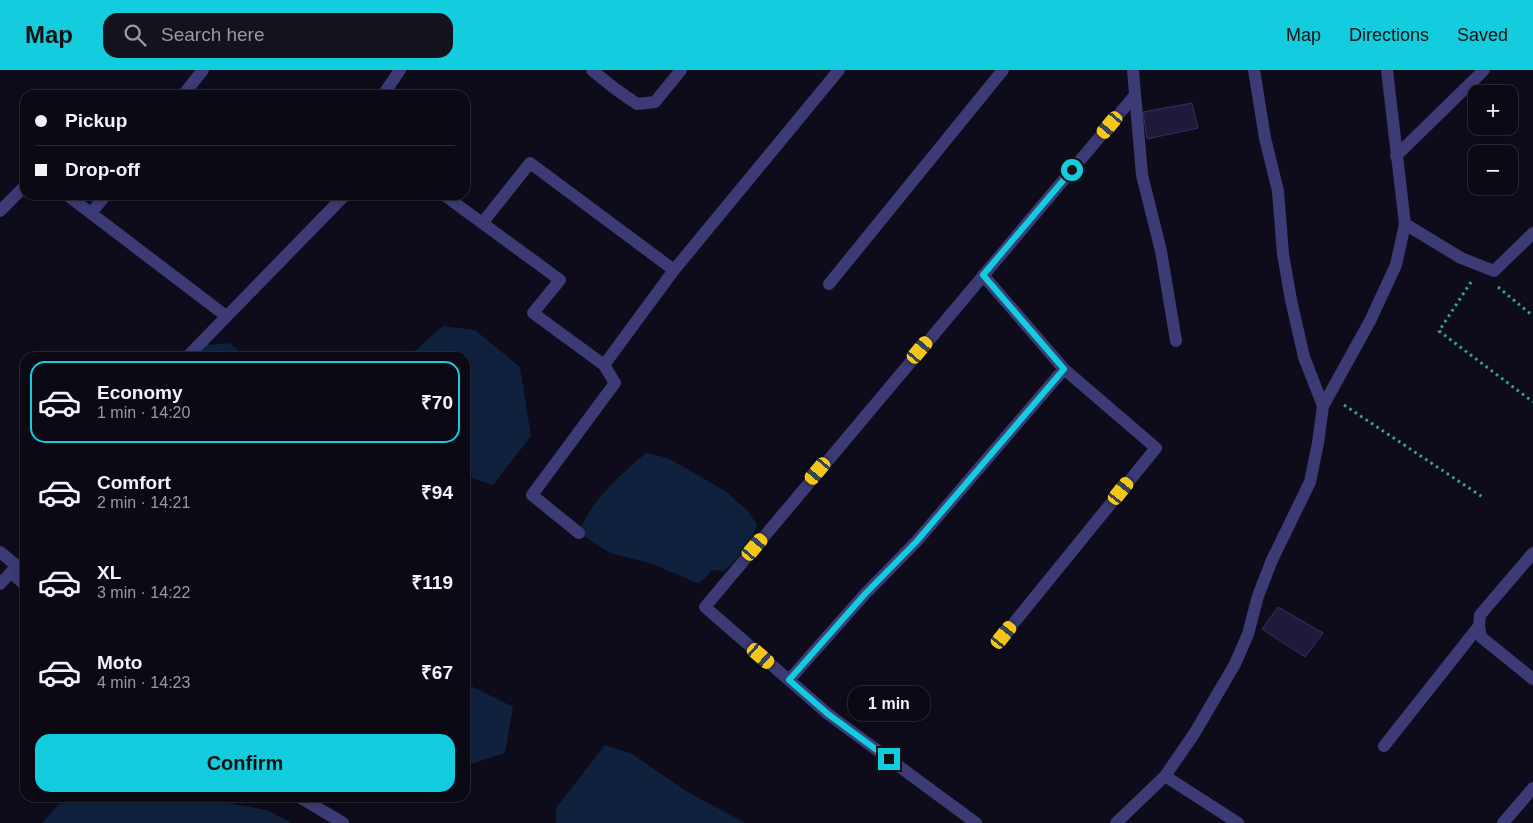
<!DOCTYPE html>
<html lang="en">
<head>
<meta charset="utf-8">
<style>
  body { margin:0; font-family:Helvetica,sans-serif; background:#13121d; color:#f1f3f6; height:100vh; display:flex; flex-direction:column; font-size:19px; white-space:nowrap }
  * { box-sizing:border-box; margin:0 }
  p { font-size:16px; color:#999aa0 }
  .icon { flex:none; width:28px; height:28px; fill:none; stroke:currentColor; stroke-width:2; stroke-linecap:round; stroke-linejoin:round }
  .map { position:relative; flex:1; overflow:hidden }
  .panel { position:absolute; left:20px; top:282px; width:450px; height:450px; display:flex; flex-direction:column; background:#0a0914; border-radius:15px; box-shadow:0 2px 8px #0003,0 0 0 1px #2a2a34 }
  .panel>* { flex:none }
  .banner { position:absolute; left:20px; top:20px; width:450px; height:110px; border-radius:15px; box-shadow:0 2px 8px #0003,0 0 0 1px #2a2a34; display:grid; align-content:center; height:110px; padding:0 15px; background:#0a0914 }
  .controls { position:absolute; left:1468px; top:15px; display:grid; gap:10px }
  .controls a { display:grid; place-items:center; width:50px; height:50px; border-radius:10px; background:#0a0914; box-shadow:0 2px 8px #0003,0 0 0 1px #2a2a34; font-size:25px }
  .end { position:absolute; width:22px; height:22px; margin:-11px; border:6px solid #13cdde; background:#111; box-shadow:0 0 0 2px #111 }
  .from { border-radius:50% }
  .bubble { position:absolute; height:35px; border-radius:15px; background:#0a0914; box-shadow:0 2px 8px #0003,0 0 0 1px #2a2a34; font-size:16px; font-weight:700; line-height:35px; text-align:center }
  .car { position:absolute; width:15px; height:30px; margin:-15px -8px; border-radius:6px; box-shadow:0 0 4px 1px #0007; background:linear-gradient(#f5c518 24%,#345 0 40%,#f5c518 0 76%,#345 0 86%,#f5c518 0) }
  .banner b { display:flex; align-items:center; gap:18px; height:48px; font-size:19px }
  .banner b+b { border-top:1px solid #2a2a34 }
  .banner i { width:12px; height:12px; background:#f1f3f6 }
  ul { padding:9px 0 0; list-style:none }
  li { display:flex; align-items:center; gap:15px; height:82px; margin:0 10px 8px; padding:0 5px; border:2px solid transparent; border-radius:15px }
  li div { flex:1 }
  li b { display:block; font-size:19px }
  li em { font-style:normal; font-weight:700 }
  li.selected { border-color:#13cdde }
  li>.icon { width:45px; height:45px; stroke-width:1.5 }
  .button { display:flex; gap:10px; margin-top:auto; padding:10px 15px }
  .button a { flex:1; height:58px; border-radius:15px; background:#13cdde; color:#111; font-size:20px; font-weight:700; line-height:58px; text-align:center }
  header { display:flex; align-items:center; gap:30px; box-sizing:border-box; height:70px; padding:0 25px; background:#13cdde; color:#111 }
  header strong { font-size:24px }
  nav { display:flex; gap:28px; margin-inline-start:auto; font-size:18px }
  .search { width:350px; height:45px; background:#13121d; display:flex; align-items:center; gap:12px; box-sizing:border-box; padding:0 18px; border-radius:15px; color:#999aa0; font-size:19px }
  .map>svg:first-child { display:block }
  .water { fill:#0f213c }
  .building { fill:#201a3a; stroke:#382e64 }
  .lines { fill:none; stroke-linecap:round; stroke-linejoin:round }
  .path { stroke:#36a39a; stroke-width:3; stroke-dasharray:2.5 4; stroke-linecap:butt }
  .street { stroke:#3c3b76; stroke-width:12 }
  .route { stroke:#13cdde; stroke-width:6 }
</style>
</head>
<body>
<header>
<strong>Map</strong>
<div class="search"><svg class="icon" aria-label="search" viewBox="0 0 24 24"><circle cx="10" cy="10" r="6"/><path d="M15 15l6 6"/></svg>Search here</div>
<nav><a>Map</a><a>Directions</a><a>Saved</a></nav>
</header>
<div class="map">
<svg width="1533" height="753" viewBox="0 0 1533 753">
  <rect width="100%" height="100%" fill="#0e0c1a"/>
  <path class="water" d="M 443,256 L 475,260 L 520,297 L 531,366 L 493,415 L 465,406 L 465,288 L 408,287 Z
    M 229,273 L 246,287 L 188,288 L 204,275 Z
    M 646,383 L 668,388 L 725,421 L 748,441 L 757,455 L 750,475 L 724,501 L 712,500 L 699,514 L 650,493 L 610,483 L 579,463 C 590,431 621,404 646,383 Z
    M 465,614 L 471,616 L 513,637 L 505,683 L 465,696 Z
    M 605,675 L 632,684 L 686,721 L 745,753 L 556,753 L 556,738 Z
    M 89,728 L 200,728 L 267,740 L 288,751 L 290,753 L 42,753 L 59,734 Z"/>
  <path class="building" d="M 1192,33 L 1198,58 L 1147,69 L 1143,42 Z
    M 1278,537 L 1323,563 L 1305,587 L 1262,559 Z"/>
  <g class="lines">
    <path class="path" d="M 1471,212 L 1439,261 L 1533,332
      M 1498,217 L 1533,246
      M 1344,335 L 1484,428"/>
    <path class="street" d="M 592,0 L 614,18 L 637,34 L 655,32 L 681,0
      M 1133,0 L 1142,105 L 1161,181 L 1176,271
      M 1254,0 L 1265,68 L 1278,121 L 1283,184 L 1291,230 L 1304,287 L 1323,336
      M 1387,0 L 1405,154
      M 183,25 L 203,0
      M 383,25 L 400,0
      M 1396,86 L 1484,0
      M 67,125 L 226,246
      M 444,125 L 560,210 L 533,243 L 604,295 L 615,313 L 532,425 L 579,463
      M 0,141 L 25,116
      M 91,143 L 106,125
      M 483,152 L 530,93 L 674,200
      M 983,205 L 1064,299 L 1156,378 L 1004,565
      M 829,214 L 1003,0
      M 186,288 L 345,125
      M 604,295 L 674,200 L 839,0
      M 0,482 L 17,496 L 0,514
      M 1533,483 L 1480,545 L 1479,556 L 1481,567 L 1533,609
      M 11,502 L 25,515
      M 789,610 L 865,524 L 916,472 L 1064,299
      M 1384,676 L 1479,556
      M 1165,706 L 1238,753
      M 301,728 L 343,753
      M 976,753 L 828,644 L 705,537 L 1135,25
      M 1116,753 L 1165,706 L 1194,664 L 1235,594 L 1248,564 L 1258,526 L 1272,490 L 1310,412 L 1318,373 L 1323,336 L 1370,251 L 1396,195 L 1405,154 L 1461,188 L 1494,201 L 1533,163
      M 1503,753 L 1533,718"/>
  </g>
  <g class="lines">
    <path class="route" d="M 889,689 L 828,644 L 789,610 L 865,524 L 916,472 L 1064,299 L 983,205 L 1072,100"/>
  </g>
</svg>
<div class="controls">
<a>+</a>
<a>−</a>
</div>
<i class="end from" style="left:1072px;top:100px"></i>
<i class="end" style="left:889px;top:689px"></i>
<div class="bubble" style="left:848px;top:616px;width:82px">1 min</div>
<i class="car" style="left:1110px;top:55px;rotate:220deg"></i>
<i class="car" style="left:920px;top:280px;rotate:40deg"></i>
<i class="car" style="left:818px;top:401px;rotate:220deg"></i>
<i class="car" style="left:1121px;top:421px;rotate:39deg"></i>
<i class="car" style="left:755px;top:477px;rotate:40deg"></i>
<i class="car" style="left:1004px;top:565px;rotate:39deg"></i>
<i class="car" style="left:761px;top:586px;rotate:131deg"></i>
<div class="banner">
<b><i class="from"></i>Pickup</b>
<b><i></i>Drop-off</b>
</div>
<section class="panel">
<ul>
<li class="selected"><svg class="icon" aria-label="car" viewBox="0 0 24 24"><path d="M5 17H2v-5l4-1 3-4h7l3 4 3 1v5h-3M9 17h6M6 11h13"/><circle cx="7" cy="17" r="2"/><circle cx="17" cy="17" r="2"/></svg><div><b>Economy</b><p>1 min · 14:20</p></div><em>₹70</em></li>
<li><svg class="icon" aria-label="car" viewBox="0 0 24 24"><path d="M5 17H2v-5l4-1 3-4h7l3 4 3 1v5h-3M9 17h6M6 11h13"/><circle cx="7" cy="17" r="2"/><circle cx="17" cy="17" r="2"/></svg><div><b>Comfort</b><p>2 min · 14:21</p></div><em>₹94</em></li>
<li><svg class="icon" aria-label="car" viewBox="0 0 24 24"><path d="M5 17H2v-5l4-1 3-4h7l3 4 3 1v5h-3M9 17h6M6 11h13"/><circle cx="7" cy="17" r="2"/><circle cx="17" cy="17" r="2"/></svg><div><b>XL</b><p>3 min · 14:22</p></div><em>₹119</em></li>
<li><svg class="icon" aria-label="car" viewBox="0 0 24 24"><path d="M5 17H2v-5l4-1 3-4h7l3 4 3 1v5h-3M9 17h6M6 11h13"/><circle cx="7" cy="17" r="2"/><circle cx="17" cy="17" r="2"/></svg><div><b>Moto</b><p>4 min · 14:23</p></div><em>₹67</em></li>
</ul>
<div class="button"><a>Confirm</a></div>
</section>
</div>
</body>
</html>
